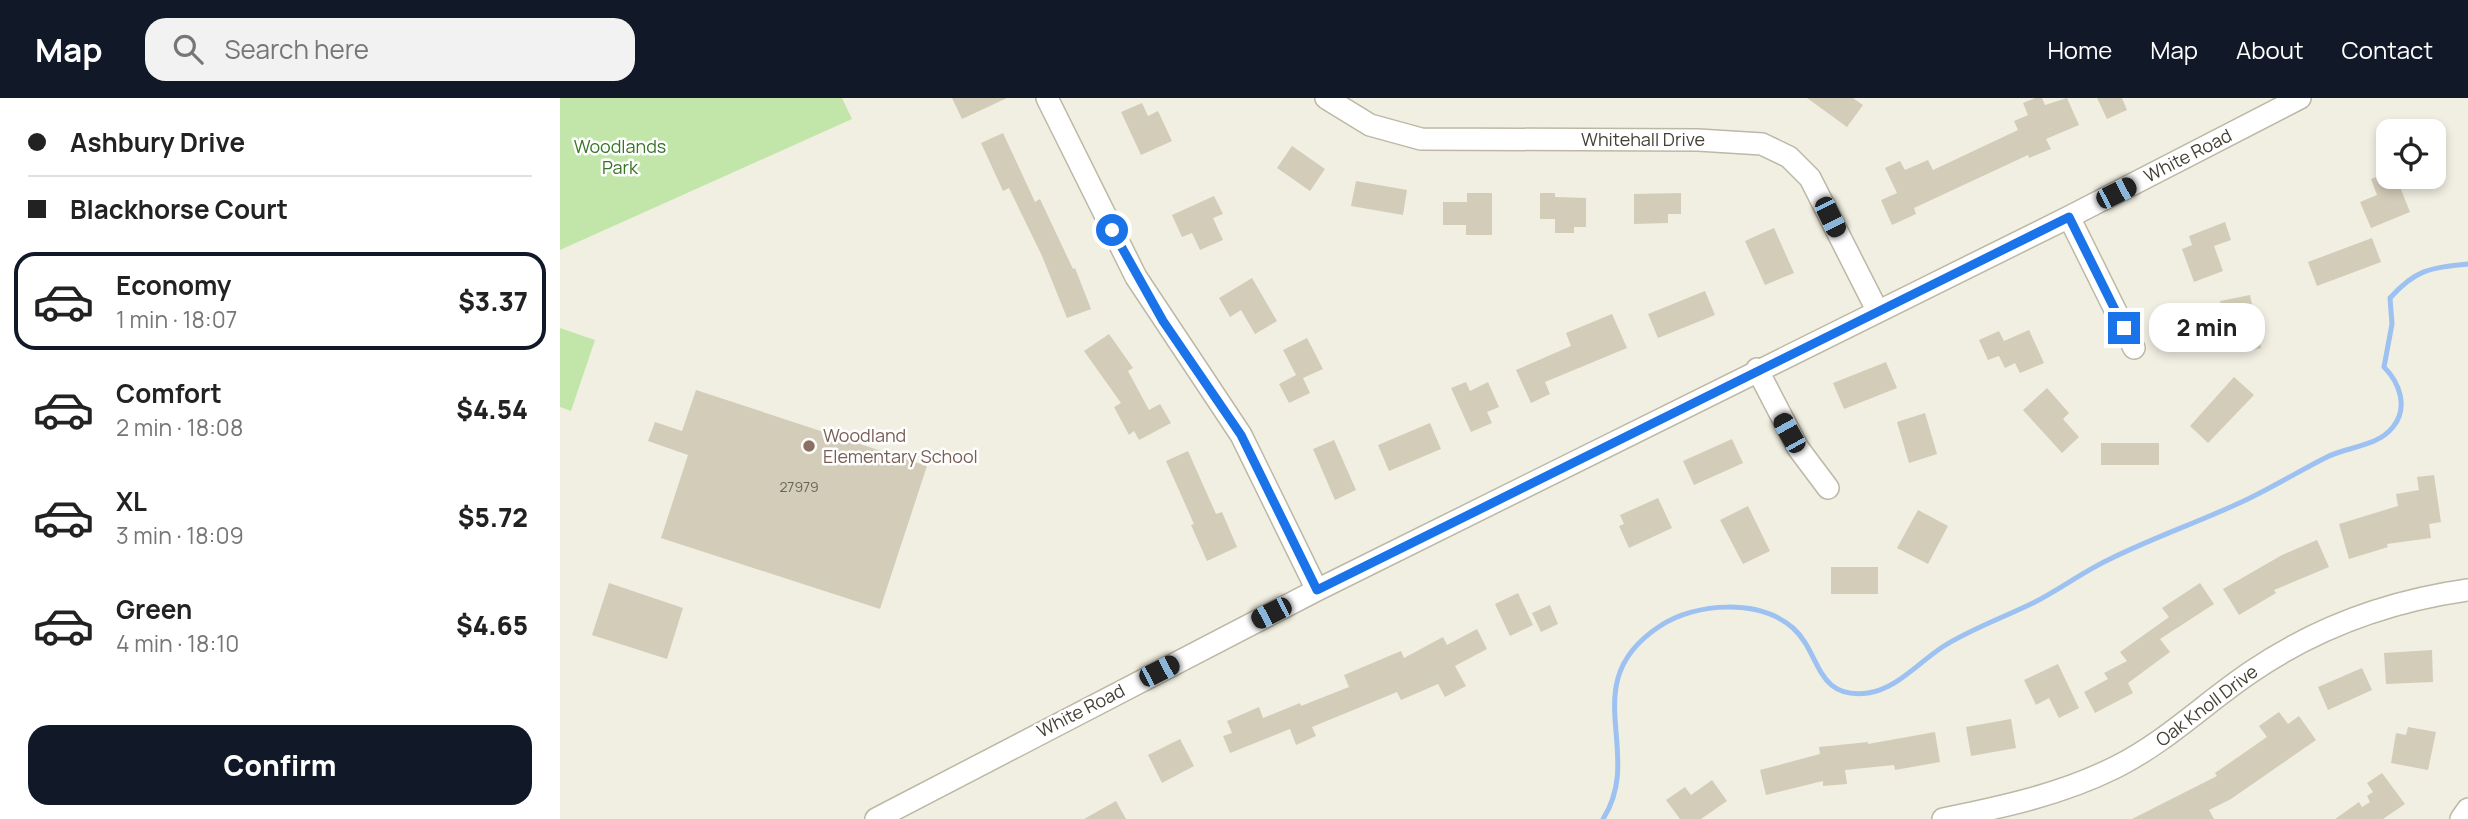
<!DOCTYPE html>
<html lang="en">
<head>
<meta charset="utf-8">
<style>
  body { margin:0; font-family:Manrope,sans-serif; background:#f2f2f2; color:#222; height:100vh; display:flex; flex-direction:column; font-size:26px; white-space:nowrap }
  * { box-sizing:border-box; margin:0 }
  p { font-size:23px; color:#767676 }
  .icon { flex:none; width:38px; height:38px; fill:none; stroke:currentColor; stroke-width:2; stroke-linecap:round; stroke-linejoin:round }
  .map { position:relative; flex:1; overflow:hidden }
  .side { display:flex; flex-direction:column; background:#fff; width:560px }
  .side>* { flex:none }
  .banner { display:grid; align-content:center; height:154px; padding:0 28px; background:#fff }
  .buttons { position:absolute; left:1816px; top:21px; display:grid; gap:14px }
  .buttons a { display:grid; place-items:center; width:70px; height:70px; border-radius:14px; background:#fff; box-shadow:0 4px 10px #0003; font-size:35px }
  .end { position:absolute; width:32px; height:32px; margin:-16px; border:9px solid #1a73e8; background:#fff; box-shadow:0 0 0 4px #fff }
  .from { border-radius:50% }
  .bubble { position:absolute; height:49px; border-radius:21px; background:#fff; box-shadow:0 4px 10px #0003; font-size:23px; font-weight:800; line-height:49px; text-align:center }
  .car { position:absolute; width:21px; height:42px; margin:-21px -10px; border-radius:9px; box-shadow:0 0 5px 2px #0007; background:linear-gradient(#222 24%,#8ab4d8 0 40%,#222 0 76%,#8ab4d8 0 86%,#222 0) }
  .banner b { display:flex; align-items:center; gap:24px; height:66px; font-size:26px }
  .banner b+b { border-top:2px solid #e0e0e0 }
  .banner i { width:18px; height:18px; background:#222 }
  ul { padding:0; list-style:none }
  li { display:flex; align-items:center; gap:21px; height:98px; margin:0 14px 10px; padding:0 14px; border:4px solid transparent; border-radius:21px }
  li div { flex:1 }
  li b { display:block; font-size:26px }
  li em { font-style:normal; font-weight:800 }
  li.active { border-color:#111827 }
  li>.icon { width:63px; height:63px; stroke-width:1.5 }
  .button { display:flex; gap:14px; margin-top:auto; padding:14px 28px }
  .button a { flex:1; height:80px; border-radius:21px; background:#111827; color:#fff; font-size:28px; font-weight:800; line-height:80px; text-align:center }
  header { display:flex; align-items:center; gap:42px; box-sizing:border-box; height:98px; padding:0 35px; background:#111827; color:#fff }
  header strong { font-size:33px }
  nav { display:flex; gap:38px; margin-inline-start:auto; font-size:24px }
  .search { width:490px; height:63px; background:#f2f2f2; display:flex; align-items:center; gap:18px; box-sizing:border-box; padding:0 24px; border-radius:21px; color:#767676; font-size:26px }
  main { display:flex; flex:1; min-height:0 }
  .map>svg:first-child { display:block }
  .green { fill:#c2e6aa }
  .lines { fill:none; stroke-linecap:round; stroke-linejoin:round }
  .stream { stroke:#9dc1f0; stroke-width:5 }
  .building { fill:#d3ccb8 }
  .minor-casing { stroke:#bdb8a5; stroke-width:24 }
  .minor { stroke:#fff; stroke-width:21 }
  .route { stroke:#1a73e8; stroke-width:9 }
  .education-dot { fill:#8d6e63; stroke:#fff; stroke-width:2.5 }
  .labels { text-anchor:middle; stroke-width:5; stroke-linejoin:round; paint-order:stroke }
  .number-label { font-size:14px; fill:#676254 }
  .street-label { font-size:18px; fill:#433f33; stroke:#fff }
  .park-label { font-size:18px; fill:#387427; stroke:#fff }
  .education-label { font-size:18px; fill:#785e54; stroke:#fff; text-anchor:start }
</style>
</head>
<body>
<header>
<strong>Map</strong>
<div class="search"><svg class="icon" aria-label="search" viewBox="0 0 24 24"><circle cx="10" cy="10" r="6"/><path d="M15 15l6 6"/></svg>Search here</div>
<nav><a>Home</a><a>Map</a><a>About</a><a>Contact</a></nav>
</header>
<main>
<section class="side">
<div class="banner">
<b><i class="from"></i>Ashbury Drive</b>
<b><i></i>Blackhorse Court</b>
</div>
<ul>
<li class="active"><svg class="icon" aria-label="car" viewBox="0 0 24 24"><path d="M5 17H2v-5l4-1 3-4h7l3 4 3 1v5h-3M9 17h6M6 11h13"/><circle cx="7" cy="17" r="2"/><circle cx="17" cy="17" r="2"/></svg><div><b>Economy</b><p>1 min · 18:07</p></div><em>$3.37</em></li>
<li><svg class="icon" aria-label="car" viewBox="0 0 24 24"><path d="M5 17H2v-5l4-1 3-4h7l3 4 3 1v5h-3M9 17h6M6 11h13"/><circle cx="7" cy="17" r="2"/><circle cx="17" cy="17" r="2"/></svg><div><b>Comfort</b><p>2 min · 18:08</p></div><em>$4.54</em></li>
<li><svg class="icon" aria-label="car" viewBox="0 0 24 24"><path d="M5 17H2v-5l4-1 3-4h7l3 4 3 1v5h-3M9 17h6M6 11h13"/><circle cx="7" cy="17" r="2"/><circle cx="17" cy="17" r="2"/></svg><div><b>XL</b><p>3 min · 18:09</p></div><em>$5.72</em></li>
<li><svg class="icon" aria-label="car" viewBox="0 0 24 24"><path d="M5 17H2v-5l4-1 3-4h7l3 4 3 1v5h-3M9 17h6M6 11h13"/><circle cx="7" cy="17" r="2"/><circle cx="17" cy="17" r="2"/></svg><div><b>Green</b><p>4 min · 18:10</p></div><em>$4.65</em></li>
</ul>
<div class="button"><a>Confirm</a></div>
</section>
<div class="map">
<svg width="1908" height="721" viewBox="0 0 1908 721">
  <rect width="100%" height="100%" fill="#f1efe2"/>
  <path class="green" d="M 0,0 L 282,0 L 292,21 L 0,152 Z
    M 0,230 L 35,242 L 11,313 L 0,309 Z"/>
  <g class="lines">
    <path class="stream" d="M 1043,721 C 1086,654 1013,585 1100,528 C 1136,504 1200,501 1233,530 C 1261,555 1255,602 1308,595 C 1337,591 1360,563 1384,548 C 1413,530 1445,519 1475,504 C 1500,491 1523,474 1548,462 C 1594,439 1642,423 1688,401 C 1715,388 1741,372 1767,359 C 1789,348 1817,349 1833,329 C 1849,309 1839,284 1824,269 L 1832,226 L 1830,200 C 1856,171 1870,170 1908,166"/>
  </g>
  <path class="building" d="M 392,0 L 447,0 L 402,21 Z
    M 1247,0 L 1293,0 L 1303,7 L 1287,29 Z
    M 1475,0 L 1482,0 L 1485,7 L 1507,0 L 1519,27 L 1486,41 L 1491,51 L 1469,60 L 1468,57 L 1354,110 L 1356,116 L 1332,127 L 1321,102 L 1337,95 L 1325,70 L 1340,63 L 1345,72 L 1368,62 L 1373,72 L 1458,32 L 1454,23 L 1468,17 L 1463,5 Z
    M 1537,0 L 1562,0 L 1567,12 L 1547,21 Z
    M 582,5 L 588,18 L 598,13 L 612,43 L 581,57 L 561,14 Z
    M 443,35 L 475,104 L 480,101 L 513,171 L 515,170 L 531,211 L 507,220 L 482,158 L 449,90 L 443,93 L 421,45 Z
    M 732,48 L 765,71 L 750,93 L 717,70 Z
    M 1829,74 L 1829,79 L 1836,79 L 1850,114 L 1811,130 L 1800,104 L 1817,97 L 1811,81 Z
    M 796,83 L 847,92 L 843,117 L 791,108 Z
    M 907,95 L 932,95 L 932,137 L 906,137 L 906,127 L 883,127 L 883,104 L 907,104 Z
    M 980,95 L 995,95 L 995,99 L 1026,100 L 1026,129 L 1014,129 L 1014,135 L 995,135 L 995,121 L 980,121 Z
    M 1121,95 L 1121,116 L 1108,116 L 1108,125 L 1074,126 L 1074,96 Z
    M 654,98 L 663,116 L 653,120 L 663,142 L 640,152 L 632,135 L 622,139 L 612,117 Z
    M 1665,124 L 1671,142 L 1654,148 L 1663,173 L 1634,184 L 1622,151 L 1632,147 L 1629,138 Z
    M 1214,130 L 1234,175 L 1205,187 L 1185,143 Z
    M 1812,140 L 1821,164 L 1757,188 L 1748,164 Z
    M 692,180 L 717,223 L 695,236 L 681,212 L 670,219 L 659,200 Z
    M 1145,193 L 1155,217 L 1098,240 L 1088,216 Z
    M 1690,197 L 1701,250 L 1683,254 L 1678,232 L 1666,234 L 1660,203 Z
    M 1052,216 L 1067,250 L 985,284 L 990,296 L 971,305 L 956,272 L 1011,248 L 1006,235 Z
    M 1469,232 L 1484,265 L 1460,275 L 1455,265 L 1445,270 L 1439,258 L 1428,262 L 1419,242 L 1439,233 L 1444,243 Z
    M 549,236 L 573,270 L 568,273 L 589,312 L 600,306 L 611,325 L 579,342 L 574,333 L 569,337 L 554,309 L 561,305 L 524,253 Z
    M 747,240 L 763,271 L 743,280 L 750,295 L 729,305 L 719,286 L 736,277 L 723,252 Z
    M 1326,264 L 1337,290 L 1284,311 L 1273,285 Z
    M 1674,279 L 1694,297 L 1648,345 L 1630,328 Z
    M 906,284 L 910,293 L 928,284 L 939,309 L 927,314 L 932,325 L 911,334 L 891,290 Z
    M 1487,290 L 1509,315 L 1503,321 L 1519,339 L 1502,355 L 1463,312 Z
    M 136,292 L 367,368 L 320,511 L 101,440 L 128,357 L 88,343 L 95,324 L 122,333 Z
    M 1365,315 L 1377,356 L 1349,365 L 1337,324 Z
    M 870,325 L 881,351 L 829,373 L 818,347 Z
    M 1172,341 L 1183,365 L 1134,387 L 1123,363 Z
    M 774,342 L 796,392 L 775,402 L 753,351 Z
    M 1541,345 L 1599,345 L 1599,367 L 1541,367 Z
    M 628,353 L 656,416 L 662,414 L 677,449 L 647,463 L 631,427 L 634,426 L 606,363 Z
    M 1874,377 L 1881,424 L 1869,426 L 1871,440 L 1827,446 L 1828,449 L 1789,461 L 1779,426 L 1838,408 L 1836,396 L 1859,392 L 1857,379 Z
    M 1098,400 L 1112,430 L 1069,450 L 1059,428 L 1064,426 L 1060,417 Z
    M 1188,408 L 1210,453 L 1183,466 L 1160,422 Z
    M 1358,412 L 1388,428 L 1368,466 L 1337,450 Z
    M 1757,442 L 1769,469 L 1714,492 L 1716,495 L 1679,517 L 1663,491 L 1722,457 Z
    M 1271,469 L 1318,469 L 1318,496 L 1271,496 Z
    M 49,485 L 123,510 L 107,561 L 32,537 Z
    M 1640,485 L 1654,506 L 1600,541 L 1610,554 L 1568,585 L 1573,595 L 1535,615 L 1524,594 L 1548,581 L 1544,575 L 1567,563 L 1560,554 L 1609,519 L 1602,510 Z
    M 958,495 L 973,527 L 950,538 L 935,506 Z
    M 990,507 L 998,526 L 981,534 L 972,515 Z
    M 917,531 L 927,551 L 895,568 L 906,588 L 885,599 L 878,586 L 841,602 L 837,594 L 752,629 L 756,638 L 736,647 L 730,631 L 670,655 L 663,638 L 672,635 L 667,623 L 699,609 L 703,620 L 740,605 L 741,608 L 789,589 L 784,577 L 841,553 L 844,560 L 883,539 L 887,547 Z
    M 1872,552 L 1873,584 L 1826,586 L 1824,555 Z
    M 1498,566 L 1519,610 L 1499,620 L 1489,600 L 1476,607 L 1464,582 Z
    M 1802,570 L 1812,592 L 1768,612 L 1758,589 Z
    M 1719,614 L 1728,626 L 1739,618 L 1756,642 L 1671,701 L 1649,712 L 1654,721 L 1572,721 L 1657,678 L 1655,675 L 1707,639 L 1699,628 Z
    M 1451,621 L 1456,650 L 1411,658 L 1406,629 Z
    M 1848,629 L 1876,634 L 1868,672 L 1831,665 L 1836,635 L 1846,637 Z
    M 1375,634 L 1380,664 L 1335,672 L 1334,667 L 1285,672 L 1287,686 L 1263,688 L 1263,683 L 1206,697 L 1200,672 L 1260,656 L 1259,649 L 1308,644 L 1308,646 Z
    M 620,641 L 634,668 L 602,685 L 588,657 Z
    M 1822,675 L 1845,706 L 1823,721 L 1775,721 L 1799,704 L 1802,709 L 1810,704 L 1807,698 L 1813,694 L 1807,685 Z
    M 1152,682 L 1167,703 L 1141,721 L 1120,721 L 1106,702 L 1125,689 L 1131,697 Z
    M 556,703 L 566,721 L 524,721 Z"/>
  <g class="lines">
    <defs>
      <path id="minor" d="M 487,0 L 576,179 L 681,337 L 757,492
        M 766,0 L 810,27 L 861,41 L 1138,42 L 1202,46 L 1229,59 L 1250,80 L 1317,212
        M 1509,119 L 1574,250
        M 1197,271 L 1238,350 L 1268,390
        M 316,721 L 757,492 L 1509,119 L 1740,0
        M 1383,721 C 1443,709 1502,696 1556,669 C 1606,644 1645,605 1691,574 C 1757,529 1830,503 1908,492
        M 1901,721 L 1908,711"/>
    </defs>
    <use href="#minor" class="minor-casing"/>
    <use href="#minor" class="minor"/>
  </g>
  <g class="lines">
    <path class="route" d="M 552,132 L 603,223 L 681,337 L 757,492 L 1509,119 L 1564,230"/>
  </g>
  <circle class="education-dot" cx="249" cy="348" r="7"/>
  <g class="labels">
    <g class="number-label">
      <text x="239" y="394">27979</text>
    </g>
    <g class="street-label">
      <text x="1083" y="48">Whitehall Drive</text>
      <text transform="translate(1628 58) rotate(-27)" y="6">White Road</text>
      <text transform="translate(1647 608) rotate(-37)" y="6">Oak Knoll Drive</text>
      <text transform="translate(521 613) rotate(-27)" y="6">White Road</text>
    </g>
    <g class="park-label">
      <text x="60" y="55">Woodlands<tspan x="60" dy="21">Park</tspan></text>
    </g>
    <g class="education-label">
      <text x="263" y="344">Woodland<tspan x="263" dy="21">Elementary School</tspan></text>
    </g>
  </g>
</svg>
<div class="buttons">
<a><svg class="icon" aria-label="locate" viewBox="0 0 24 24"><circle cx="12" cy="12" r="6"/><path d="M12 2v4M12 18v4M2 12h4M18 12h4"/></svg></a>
</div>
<i class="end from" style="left:552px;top:132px"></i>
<i class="end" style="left:1564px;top:230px"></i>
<div class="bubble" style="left:1589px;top:205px;width:116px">2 min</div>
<i class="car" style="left:1556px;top:95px;rotate:63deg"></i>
<i class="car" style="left:1270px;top:119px;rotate:154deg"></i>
<i class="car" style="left:1229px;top:335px;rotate:331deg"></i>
<i class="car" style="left:711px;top:515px;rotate:243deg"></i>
<i class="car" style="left:599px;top:573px;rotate:63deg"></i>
</div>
</main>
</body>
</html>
